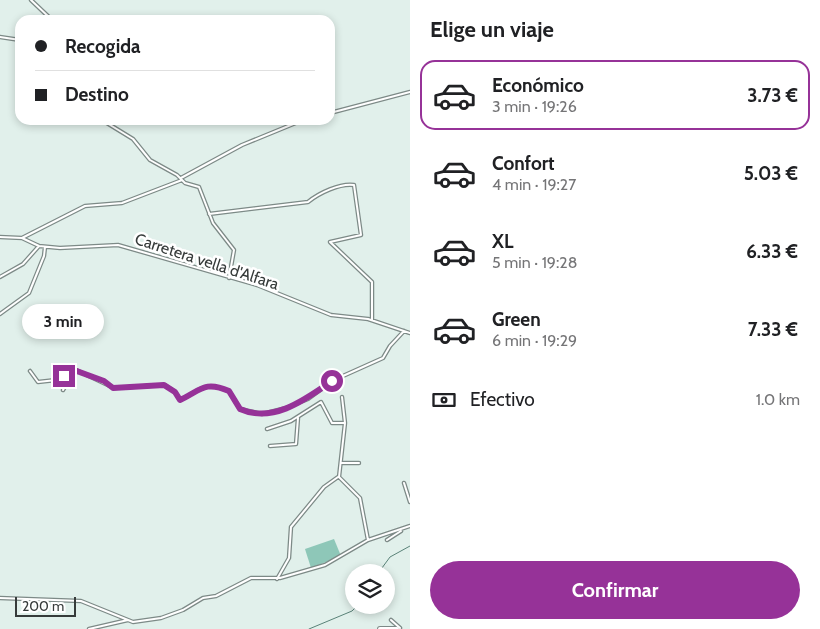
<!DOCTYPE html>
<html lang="es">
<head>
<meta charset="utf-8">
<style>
  body { margin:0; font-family:Cabin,sans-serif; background:#f6f6f6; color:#202124; height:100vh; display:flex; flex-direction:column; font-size:19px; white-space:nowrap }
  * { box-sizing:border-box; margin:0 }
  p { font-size:16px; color:#757577 }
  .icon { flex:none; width:28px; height:28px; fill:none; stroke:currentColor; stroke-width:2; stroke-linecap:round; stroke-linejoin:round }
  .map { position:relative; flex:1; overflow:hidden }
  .panel { display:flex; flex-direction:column; background:#fff; width:410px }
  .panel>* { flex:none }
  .guide { position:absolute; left:15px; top:15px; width:320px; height:110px; border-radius:15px; box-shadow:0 2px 8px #0003; display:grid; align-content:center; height:110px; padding:0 20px; background:#fff }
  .tools { position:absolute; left:345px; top:564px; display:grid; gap:10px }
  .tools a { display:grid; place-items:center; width:50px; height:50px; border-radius:50%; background:#fff; box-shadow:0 2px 8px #0003; font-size:25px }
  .scale { position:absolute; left:15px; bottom:12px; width:61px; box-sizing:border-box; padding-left:5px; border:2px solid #363b3a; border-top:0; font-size:14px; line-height:18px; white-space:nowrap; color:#363b3a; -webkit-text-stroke:4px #fff; paint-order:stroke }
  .end { position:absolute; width:22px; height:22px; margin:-11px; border:6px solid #963298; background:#fff; box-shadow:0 0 0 2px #fff }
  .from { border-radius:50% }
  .bubble { position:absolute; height:35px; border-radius:18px; background:#fff; box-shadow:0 2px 8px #0003; font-size:16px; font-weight:700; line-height:35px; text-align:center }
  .guide b { display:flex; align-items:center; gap:18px; height:48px; font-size:19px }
  .guide b+b { border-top:1px solid #e0e0e0 }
  .guide i { width:12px; height:12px; background:#202124 }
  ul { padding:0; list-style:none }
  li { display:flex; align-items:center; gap:15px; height:70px; margin:0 10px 8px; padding:0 10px; border:2px solid transparent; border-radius:15px }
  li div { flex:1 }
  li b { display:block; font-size:19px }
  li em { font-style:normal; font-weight:700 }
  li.current { border-color:#963298 }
  li>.icon { width:45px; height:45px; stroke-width:1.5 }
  h2 { padding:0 20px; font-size:22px; line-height:60px }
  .pay { display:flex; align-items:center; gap:12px; height:55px; padding:0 20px; font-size:19px }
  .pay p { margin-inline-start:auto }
  .primary-button { display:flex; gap:10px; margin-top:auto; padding:10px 20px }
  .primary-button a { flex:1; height:58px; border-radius:30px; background:#963298; color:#fff; font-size:20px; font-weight:700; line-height:58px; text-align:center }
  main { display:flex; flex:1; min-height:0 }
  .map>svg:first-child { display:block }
  .green { fill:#8ec7b8 }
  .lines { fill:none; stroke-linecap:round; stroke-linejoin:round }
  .stream { stroke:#598278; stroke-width:1 }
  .street-casing { stroke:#7d8a87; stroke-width:4.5 }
  .secondary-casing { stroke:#7d8a87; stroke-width:6 }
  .street { stroke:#fff; stroke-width:2 }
  .secondary { stroke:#fff; stroke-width:4 }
  .route { stroke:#963298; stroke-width:6 }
  .labels { text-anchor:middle; stroke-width:5; stroke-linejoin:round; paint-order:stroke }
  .street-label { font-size:16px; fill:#363b3a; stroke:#fff }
</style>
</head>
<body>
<main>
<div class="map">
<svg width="410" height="629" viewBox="0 0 410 629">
  <rect width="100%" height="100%" fill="#e1f0eb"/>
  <path class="green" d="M 334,539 L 341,556 L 311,568 L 305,549 Z"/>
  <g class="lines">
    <path class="stream" d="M 379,572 L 390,557 L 410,546
      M 309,629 L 352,611 L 358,605"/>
    <defs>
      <path id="street" d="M 31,0 L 52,20
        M 0,37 L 20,40
        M 330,113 L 410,92
        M 102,120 L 133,139 L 150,160 L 177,175 L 185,183 L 199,187 L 213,223 L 234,250 L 229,278
        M 181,178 L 242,145 L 303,120
        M 209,214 L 308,202 C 319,193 340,183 354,185 L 361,235 L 330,242 L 372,282 L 372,320
        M 0,237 L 22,238 L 39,246 L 60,248 L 118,245 L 257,285 L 331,315 L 368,319 L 410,333
        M 22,238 L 85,206 L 122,203 L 182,180
        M 0,277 L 23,264 L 39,246
        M 0,314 L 29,293 L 44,256 L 45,247
        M 30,371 L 38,382 L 56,380 L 74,369 L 114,388 L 165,385 L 175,392 L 180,400 C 201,391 202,380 229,391 L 240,409 L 262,414 L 286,408 L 308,399 L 334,380 L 383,358 L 390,346 L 404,331
        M 63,390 L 75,371
        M 342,397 L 345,423 L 339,477 L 360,498 L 368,540
        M 267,429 L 291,421 L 321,402 L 332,423 L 345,423
        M 270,446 L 296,444 L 298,418
        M 341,463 L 359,463
        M 404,483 L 410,502
        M 387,540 L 401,531
        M 277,579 L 289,558 L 291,527 L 324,487 L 338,477
        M 0,598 L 81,601 L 133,622 L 161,618 L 183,610 L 203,598 L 216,596 L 251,578 L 280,578 L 325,565 L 368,540 L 410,526
        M 391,620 L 400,628
        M 89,629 L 128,620"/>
      <path id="secondary" d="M 380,629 L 397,629"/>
    </defs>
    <use href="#street" class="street-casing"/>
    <use href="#secondary" class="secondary-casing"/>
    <use href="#street" class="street"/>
    <use href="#secondary" class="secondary"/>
  </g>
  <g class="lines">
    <path class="route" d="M 64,376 L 74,370 L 104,381 L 113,388 L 164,385 L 175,392 L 180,400 C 200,391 204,380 229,391 L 240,409 C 273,424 306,399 332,381"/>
  </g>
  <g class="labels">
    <g class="street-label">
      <text transform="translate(207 261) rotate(18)" y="6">Carretera vella d'Alfara</text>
    </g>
  </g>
</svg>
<div class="tools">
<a><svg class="icon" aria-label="layers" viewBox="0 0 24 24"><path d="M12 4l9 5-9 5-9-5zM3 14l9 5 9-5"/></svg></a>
</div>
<div class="scale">200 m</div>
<i class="end from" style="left:332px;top:381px"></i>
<i class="end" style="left:64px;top:376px"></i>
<div class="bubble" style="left:22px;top:304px;width:82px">3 min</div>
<div class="guide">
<b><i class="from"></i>Recogida</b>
<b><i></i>Destino</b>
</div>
</div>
<section class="panel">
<h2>Elige un viaje</h2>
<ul>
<li class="current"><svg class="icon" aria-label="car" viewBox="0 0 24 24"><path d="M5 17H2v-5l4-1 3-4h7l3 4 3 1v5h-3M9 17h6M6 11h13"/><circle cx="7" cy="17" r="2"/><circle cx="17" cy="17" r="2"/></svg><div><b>Económico</b><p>3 min · 19:26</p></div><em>3.73 €</em></li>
<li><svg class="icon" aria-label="car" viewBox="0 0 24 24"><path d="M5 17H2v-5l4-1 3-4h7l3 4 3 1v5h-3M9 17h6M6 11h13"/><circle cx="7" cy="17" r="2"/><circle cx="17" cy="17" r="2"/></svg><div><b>Confort</b><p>4 min · 19:27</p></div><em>5.03 €</em></li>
<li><svg class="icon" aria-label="car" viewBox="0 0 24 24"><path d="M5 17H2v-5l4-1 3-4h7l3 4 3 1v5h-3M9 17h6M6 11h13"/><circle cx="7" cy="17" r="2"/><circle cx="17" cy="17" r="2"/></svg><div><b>XL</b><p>5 min · 19:28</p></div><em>6.33 €</em></li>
<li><svg class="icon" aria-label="car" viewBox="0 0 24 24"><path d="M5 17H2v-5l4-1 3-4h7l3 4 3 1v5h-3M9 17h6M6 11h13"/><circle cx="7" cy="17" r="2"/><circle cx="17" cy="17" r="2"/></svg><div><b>Green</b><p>6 min · 19:29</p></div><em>7.33 €</em></li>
</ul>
<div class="pay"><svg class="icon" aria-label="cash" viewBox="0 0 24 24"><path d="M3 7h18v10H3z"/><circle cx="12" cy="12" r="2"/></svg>Efectivo<p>1.0 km</p></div>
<div class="primary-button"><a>Confirmar</a></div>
</section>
</main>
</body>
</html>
